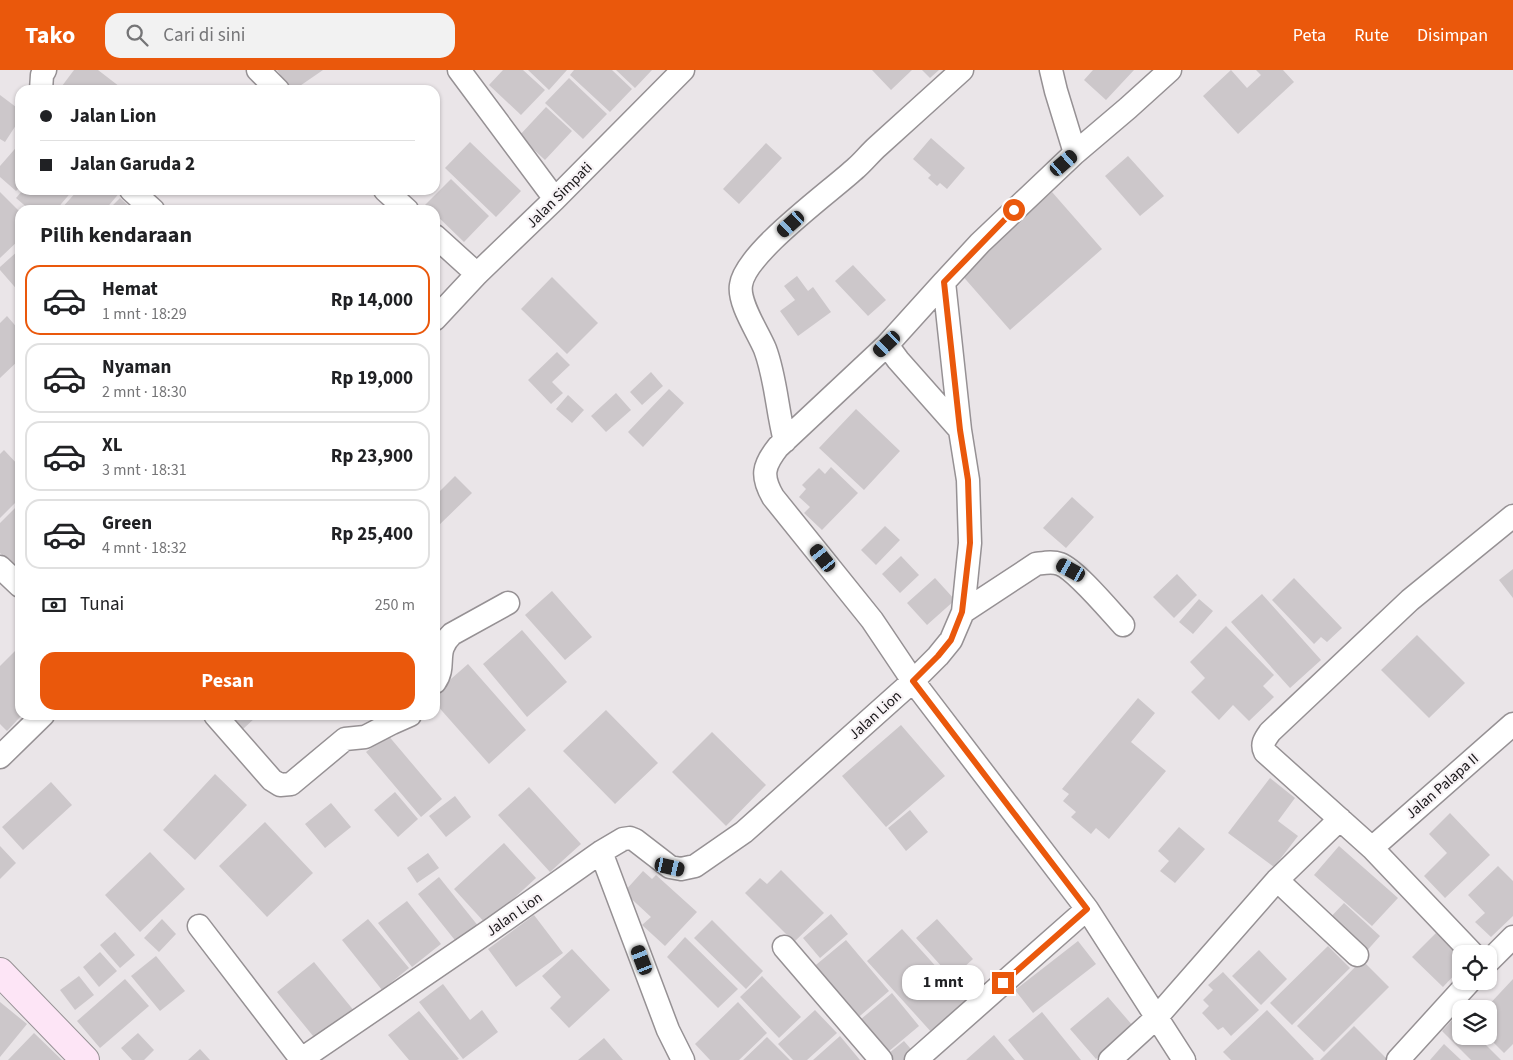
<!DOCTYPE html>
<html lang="id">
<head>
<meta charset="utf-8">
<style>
  body { margin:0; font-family:"Source Sans 3",sans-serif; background:#f2f2f2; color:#202124; height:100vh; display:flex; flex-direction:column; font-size:19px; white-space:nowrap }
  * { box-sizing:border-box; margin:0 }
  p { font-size:16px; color:#757577 }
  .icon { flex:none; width:28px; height:28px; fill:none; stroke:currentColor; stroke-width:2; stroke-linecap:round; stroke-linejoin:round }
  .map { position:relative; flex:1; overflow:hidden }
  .details { position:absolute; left:15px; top:135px; width:425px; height:515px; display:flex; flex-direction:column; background:#fff; border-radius:15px; box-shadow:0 1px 4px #0004 }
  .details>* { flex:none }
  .hud { position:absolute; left:15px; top:15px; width:425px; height:110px; border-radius:15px; box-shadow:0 1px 4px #0004; display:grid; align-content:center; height:110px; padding:0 25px; background:#fff }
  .controls { position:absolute; left:1452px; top:875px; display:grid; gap:10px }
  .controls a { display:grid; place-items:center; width:45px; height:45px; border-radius:10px; background:#fff; box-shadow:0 1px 4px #0004; font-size:25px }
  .end { position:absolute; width:22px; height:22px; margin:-11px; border:6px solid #ea580c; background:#fff; box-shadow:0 0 0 2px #fff }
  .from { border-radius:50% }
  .bubble { position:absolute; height:35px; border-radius:15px; background:#fff; box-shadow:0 1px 4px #0004; font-size:16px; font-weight:700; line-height:35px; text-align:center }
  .car { position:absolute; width:15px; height:30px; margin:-15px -8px; border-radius:6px; box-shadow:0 0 4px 1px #0007; background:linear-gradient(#222 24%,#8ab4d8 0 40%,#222 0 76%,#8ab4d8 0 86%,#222 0) }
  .hud b { display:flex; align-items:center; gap:18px; height:48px; font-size:19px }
  .hud b+b { border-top:1px solid #e0e0e0 }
  .hud i { width:12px; height:12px; background:#202124 }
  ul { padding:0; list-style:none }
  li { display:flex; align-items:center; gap:15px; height:70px; margin:0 10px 8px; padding:0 15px; border:2px solid #e0e0e0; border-radius:15px }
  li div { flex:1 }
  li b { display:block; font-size:19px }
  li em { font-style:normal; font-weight:700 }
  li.current { border-color:#ea580c }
  li>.icon { width:45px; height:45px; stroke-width:1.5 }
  h2 { padding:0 25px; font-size:22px; line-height:60px }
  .pay { display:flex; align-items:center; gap:12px; height:55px; padding:0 25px; font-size:19px }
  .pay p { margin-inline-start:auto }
  .action { display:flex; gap:10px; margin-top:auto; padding:10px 25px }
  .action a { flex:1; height:58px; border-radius:15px; background:#ea580c; color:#fff; font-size:20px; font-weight:700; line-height:58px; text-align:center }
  header { display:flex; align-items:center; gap:30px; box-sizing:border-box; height:70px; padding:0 25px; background:#ea580c; color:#fff }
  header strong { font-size:24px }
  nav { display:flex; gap:28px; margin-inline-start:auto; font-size:18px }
  .search { width:350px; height:45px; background:#f2f2f2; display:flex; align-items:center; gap:12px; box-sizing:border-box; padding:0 18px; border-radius:15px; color:#757577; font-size:19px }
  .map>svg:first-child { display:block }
  .building { fill:#ccc7ca }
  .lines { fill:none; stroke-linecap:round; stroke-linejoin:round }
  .street-casing { stroke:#969194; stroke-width:25 }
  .secondary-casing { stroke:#969194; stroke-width:30 }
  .street { stroke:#fff; stroke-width:22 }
  .secondary { stroke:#fde5f6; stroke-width:28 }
  .route { stroke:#ea580c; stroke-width:6 }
  .labels { text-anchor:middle; stroke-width:4.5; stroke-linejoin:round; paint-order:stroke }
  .street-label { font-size:15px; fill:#171517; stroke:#f7f2f5 }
</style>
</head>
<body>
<header>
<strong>Tako</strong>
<div class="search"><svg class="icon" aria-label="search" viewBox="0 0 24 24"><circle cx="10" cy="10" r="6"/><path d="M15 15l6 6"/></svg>Cari di sini</div>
<nav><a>Peta</a><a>Rute</a><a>Disimpan</a></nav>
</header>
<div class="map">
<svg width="1513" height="990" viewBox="0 0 1513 990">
  <rect width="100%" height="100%" fill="#eae5e8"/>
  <path class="building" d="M 74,0 L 98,0 L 124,20 L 59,20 Z
    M 277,0 L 323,0 L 294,20 L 291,20 Z
    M 503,0 L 523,0 L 545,20 L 521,45 L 489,15 Z
    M 528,0 L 567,0 L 549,20 Z
    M 574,0 L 612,0 L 632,19 L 610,42 L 570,5 Z
    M 616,0 L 652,0 L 635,18 Z
    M 872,0 L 912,0 L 891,20 Z
    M 922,0 L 939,0 L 930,8 Z
    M 1093,0 L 1134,0 L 1106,30 L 1084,10 Z
    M 1231,0 L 1247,18 L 1261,5 L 1256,0 L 1283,0 L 1294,12 L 1238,64 L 1203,26 Z
    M 569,8 L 607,44 L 583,69 L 545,33 Z
    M 0,25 L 20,40 L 20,49 L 5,72 L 0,69 Z
    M 546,37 L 572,61 L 545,90 L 519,66 Z
    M 931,68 L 965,98 L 947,119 L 940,113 L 937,116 L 928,108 L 931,105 L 913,89 Z
    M 470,72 L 521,121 L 496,147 L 445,98 Z
    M 20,73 L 20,117 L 16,121 L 0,107 L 0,96 Z
    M 766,73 L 782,88 L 739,134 L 723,119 Z
    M 1128,86 L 1164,126 L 1140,146 L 1105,106 Z
    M 451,109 L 489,146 L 464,172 L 435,144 L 435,140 L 431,140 L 425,135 Z
    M 23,120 L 73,120 L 56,140 L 30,140 L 16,128 Z
    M 78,120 L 120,120 L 121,121 L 105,140 L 60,140 Z
    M 0,122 L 20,142 L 20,169 L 0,188 Z
    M 1052,122 L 1102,179 L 1010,260 L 960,203 Z
    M 120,128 L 133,140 L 108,140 Z
    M 20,179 L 20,223 L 0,200 L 0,197 Z
    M 853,195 L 886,230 L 868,246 L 835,211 Z
    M 797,206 L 808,221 L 813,217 L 831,242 L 798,266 L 780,241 L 795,230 L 784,216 Z
    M 552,207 L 598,253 L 567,284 L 521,239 Z
    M 7,246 L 20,261 L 20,289 L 0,308 L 0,253 Z
    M 557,282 L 570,295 L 552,312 L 563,323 L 551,334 L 528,310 Z
    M 651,302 L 663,316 L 642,335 L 630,322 Z
    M 669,319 L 684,333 L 643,377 L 628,362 Z
    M 616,323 L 631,340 L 606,362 L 591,346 Z
    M 568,325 L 584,340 L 572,353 L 556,339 Z
    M 856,339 L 900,381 L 864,420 L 819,378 Z
    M 4,380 L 20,397 L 20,428 L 0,448 L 0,384 Z
    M 831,397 L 858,423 L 822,460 L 804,443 L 810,437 L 799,427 L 806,419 L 802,415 L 819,398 L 825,404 Z
    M 455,406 L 472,423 L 435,459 L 435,426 Z
    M 1072,427 L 1094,447 L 1066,478 L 1043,458 Z
    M 20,433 L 20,503 L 0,483 L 0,453 Z
    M 885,456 L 900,470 L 876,495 L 861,480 Z
    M 901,486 L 919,505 L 900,523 L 882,504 Z
    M 1513,499 L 1513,528 L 1499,510 Z
    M 1177,504 L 1197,525 L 1174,548 L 1153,527 Z
    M 935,508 L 955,530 L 927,555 L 907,533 Z
    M 1294,508 L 1342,558 L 1327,572 L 1321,567 L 1314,574 L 1272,530 Z
    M 552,521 L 592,567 L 565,590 L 525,545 Z
    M 1262,524 L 1321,590 L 1290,618 L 1231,552 Z
    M 1199,529 L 1213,541 L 1193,564 L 1179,552 Z
    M 1226,556 L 1274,605 L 1263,616 L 1274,627 L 1249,651 L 1233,635 L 1219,650 L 1191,622 L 1205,608 L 1190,592 Z
    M 522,560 L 567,612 L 527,647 L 483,594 Z
    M 1417,565 L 1465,613 L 1429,648 L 1381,600 Z
    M 20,576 L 20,645 L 22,645 L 7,661 L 0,654 L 0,596 Z
    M 468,594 L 526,660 L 489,694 L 435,633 L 435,623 Z
    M 1138,628 L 1155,643 L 1131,672 L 1166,701 L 1109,769 L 1096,758 L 1091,764 L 1071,747 L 1076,742 L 1063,731 L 1069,724 L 1062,719 Z
    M 606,640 L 658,693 L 615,734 L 563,681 Z
    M 228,645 L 258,645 L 242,660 Z
    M 901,655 L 945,706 L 886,757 L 842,706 Z
    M 712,662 L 766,715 L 726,756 L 672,702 Z
    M 387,664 L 442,729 L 421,747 L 366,682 Z
    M 215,704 L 247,735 L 195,790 L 163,760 Z
    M 1270,708 L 1295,728 L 1278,751 L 1298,766 L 1274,797 L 1228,763 Z
    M 51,712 L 72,735 L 23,780 L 2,757 Z
    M 529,717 L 581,774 L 550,802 L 498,745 Z
    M 395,722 L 418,749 L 398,767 L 374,740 Z
    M 455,726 L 471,747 L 446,767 L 429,746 Z
    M 331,733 L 351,757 L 325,778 L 305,754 Z
    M 910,740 L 928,762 L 906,781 L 888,758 Z
    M 1450,743 L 1490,785 L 1445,828 L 1424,806 L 1447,783 L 1429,764 Z
    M 265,752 L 313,803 L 267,847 L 219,796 Z
    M 1179,757 L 1205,779 L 1175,813 L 1160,801 L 1169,791 L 1158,781 Z
    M 504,773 L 536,808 L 486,854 L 454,819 Z
    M 0,776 L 16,793 L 0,809 Z
    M 1339,776 L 1398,828 L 1372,856 L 1314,805 Z
    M 150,782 L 185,819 L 140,862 L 105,825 Z
    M 428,783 L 439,798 L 417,813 L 407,798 Z
    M 1498,796 L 1513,811 L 1513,846 L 1491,867 L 1475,852 L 1485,843 L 1468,825 Z
    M 781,800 L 824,843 L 794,872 L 745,823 L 760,808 L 767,814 Z
    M 643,801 L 652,809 L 656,805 L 697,842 L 665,876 L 642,855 L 651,847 L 624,822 Z
    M 439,807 L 479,857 L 458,874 L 418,824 Z
    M 407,831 L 441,874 L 412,897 L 378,853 Z
    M 1344,833 L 1380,866 L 1364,884 L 1327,851 Z
    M 831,844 L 848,864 L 820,888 L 803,868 Z
    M 534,845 L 563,883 L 516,917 L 488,879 Z
    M 162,849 L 176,864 L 159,882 L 144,868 Z
    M 368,849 L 409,898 L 382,920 L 342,870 Z
    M 937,849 L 973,889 L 952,908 L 916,868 Z
    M 712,850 L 763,901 L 746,919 L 694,868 Z
    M 902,859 L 968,932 L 933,964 L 867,891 Z
    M 115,862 L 135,885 L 120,898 L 100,875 Z
    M 1436,863 L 1461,887 L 1461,898 L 1443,917 L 1412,887 Z
    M 685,867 L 738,919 L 718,938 L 667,887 Z
    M 846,870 L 889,921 L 854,951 L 811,899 Z
    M 1078,871 L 1096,894 L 1033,943 L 1015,920 Z
    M 1328,876 L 1350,898 L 1292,955 L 1270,933 Z
    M 572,879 L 610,920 L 569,958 L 550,938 L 561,927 L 542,906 Z
    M 1259,880 L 1287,909 L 1261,935 L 1232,906 Z
    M 100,882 L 117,901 L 99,917 L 83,897 Z
    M 156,886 L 185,921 L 160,941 L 131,906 Z
    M 1362,890 L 1389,917 L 1324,982 L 1297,956 Z
    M 314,892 L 355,942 L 318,972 L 277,922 Z
    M 1223,902 L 1259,940 L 1231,966 L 1223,957 L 1218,960 L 1202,943 L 1209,936 L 1203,930 L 1213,920 L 1208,915 Z
    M 79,906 L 94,925 L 75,940 L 60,920 Z
    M 762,906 L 801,947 L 779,968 L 740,927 Z
    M 125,909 L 149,936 L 100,978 L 77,951 Z
    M 1513,909 L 1513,974 L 1504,983 L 1487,966 L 1489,966 L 1489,939 L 1485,939 Z
    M 443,914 L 470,950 L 482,940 L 498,962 L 463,989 L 419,932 Z
    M 892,923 L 919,956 L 882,987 L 854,955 Z
    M 1108,927 L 1133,956 L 1096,989 L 1070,959 Z
    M 0,932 L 27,954 L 0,987 Z
    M 738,932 L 767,963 L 739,990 L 710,990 L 695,974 Z
    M 815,940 L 837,963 L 807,990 L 793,990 L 778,974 Z
    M 1267,940 L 1314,989 L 1313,990 L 1231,990 L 1223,982 Z
    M 419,941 L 459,989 L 457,990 L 409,990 L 388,965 Z
    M 1042,942 L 1081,990 L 1024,990 L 1008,970 Z
    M 1456,946 L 1461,951 L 1461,966 L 1477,966 L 1501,990 L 1471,990 L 1442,961 Z
    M 1354,956 L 1388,990 L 1320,990 Z
    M 34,963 L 62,990 L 8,990 Z
    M 138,963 L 154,980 L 144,990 L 132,990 L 121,978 Z
    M 994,965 L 1015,990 L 966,990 Z
    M 840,966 L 860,990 L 813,990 Z
    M 767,967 L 790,990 L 743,990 Z
    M 604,968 L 623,990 L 578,990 Z
    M 904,971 L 916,985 L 910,990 L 894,990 L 888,984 Z
    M 1444,974 L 1461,990 L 1430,990 Z
    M 200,979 L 210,990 L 188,990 Z"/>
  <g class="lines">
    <defs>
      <path id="street" d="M 258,0 L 278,20
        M 459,0 L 555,129
        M 41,20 L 42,5 L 45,0
        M 1075,83 L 1128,38 L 1170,0
        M 131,120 L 153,140
        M 385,120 L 407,140
        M 435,166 L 477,204
        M 435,249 L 477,204 L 555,129 L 683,0
        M 887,275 L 944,212
        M 960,360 L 898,290 L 887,275 L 778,377 C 763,396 761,406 773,427 L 872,550 L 913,611 L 1087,839 L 1184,990
        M 785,371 C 777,341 776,308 765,279 C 758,262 738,233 741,215 C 745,183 830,122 856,98 C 864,91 870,83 878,76 C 906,51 934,25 962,0
        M 0,497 L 20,516
        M 963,542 L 1036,494 C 1044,493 1052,491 1060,494 C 1076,500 1110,541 1123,555
        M 435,612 C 447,595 433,582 452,564 L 508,533
        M 215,645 L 272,710 L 280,715 L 291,714 L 345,669 L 365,667 L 392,653 L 410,645
        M 0,687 L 43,645
        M 1372,778 L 1513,654
        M 601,782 L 668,960 L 683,990
        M 1277,810 L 1357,885
        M 199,856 L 301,989
        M 784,877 L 881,990
        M 1473,884 L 1372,778 L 1265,682 C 1261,674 1265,669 1270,662 L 1410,530 L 1513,446
        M 1489,891 L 1513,867
        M 300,990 L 492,859 L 601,782 L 623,769 L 630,768 L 635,770 L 670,797 L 681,799 L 695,796 L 744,762 L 913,611 L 938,586 L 951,570 L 963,542 L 970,473 L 968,410 L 960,360 L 944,212 L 980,173 L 1075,83 L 1056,21 L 1051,0
        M 916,990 L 1087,839
        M 1110,990 L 1156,948 L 1277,810 L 1340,749
        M 1398,990 L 1470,911"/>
      <path id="secondary" d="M 0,902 L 85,990"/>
    </defs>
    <use href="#street" class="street-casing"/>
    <use href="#secondary" class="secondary-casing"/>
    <use href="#street" class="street"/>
    <use href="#secondary" class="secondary"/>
  </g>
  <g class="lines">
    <path class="route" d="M 1003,913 L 1087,839 L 913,611 L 938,586 L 951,570 L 962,542 L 970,473 L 968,410 L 960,360 L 944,212 L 1014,140"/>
  </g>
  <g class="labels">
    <g class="street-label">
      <text transform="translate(559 125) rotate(-45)" y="5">Jalan Simpati</text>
      <text transform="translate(875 645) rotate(-42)" y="5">Jalan Lion</text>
      <text transform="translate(1442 716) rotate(-41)" y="5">Jalan Palapa II</text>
      <text transform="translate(514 844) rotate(-35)" y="5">Jalan Lion</text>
    </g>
  </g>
</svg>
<div class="controls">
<a><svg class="icon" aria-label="locate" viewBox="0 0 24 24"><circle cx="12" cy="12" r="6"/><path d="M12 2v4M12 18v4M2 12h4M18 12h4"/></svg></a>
<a><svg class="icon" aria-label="layers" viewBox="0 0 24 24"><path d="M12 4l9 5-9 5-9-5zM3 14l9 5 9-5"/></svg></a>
</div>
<i class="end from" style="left:1014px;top:140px"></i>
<i class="end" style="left:1003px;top:913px"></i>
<div class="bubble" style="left:902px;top:895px;width:82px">1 mnt</div>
<i class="car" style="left:1064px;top:93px;rotate:49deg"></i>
<i class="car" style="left:791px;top:154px;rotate:228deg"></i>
<i class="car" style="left:887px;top:274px;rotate:227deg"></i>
<i class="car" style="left:823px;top:488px;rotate:321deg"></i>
<i class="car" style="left:1071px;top:500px;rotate:299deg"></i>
<i class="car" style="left:670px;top:797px;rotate:103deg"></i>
<i class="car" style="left:642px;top:890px;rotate:339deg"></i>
<div class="hud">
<b><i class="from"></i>Jalan Lion</b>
<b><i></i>Jalan Garuda 2</b>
</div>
<section class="details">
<h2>Pilih kendaraan</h2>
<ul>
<li class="current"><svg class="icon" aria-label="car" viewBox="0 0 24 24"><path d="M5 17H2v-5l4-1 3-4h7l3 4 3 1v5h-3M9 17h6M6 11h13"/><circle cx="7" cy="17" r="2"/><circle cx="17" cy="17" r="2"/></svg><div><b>Hemat</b><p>1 mnt · 18:29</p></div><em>Rp 14,000</em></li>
<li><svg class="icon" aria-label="car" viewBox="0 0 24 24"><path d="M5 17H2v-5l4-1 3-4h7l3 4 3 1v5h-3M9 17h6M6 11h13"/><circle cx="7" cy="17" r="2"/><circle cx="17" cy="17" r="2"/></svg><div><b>Nyaman</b><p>2 mnt · 18:30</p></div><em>Rp 19,000</em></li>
<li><svg class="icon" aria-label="car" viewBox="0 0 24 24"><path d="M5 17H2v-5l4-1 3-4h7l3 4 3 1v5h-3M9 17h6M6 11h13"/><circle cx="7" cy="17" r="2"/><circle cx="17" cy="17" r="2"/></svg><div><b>XL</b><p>3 mnt · 18:31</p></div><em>Rp 23,900</em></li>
<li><svg class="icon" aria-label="car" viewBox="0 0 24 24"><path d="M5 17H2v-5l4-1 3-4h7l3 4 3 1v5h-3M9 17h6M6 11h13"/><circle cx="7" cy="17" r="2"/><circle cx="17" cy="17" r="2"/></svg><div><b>Green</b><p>4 mnt · 18:32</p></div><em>Rp 25,400</em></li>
</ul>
<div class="pay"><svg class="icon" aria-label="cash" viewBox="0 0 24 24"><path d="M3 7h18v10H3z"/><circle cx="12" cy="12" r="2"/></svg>Tunai<p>250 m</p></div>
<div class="action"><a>Pesan</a></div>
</section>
</div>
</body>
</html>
